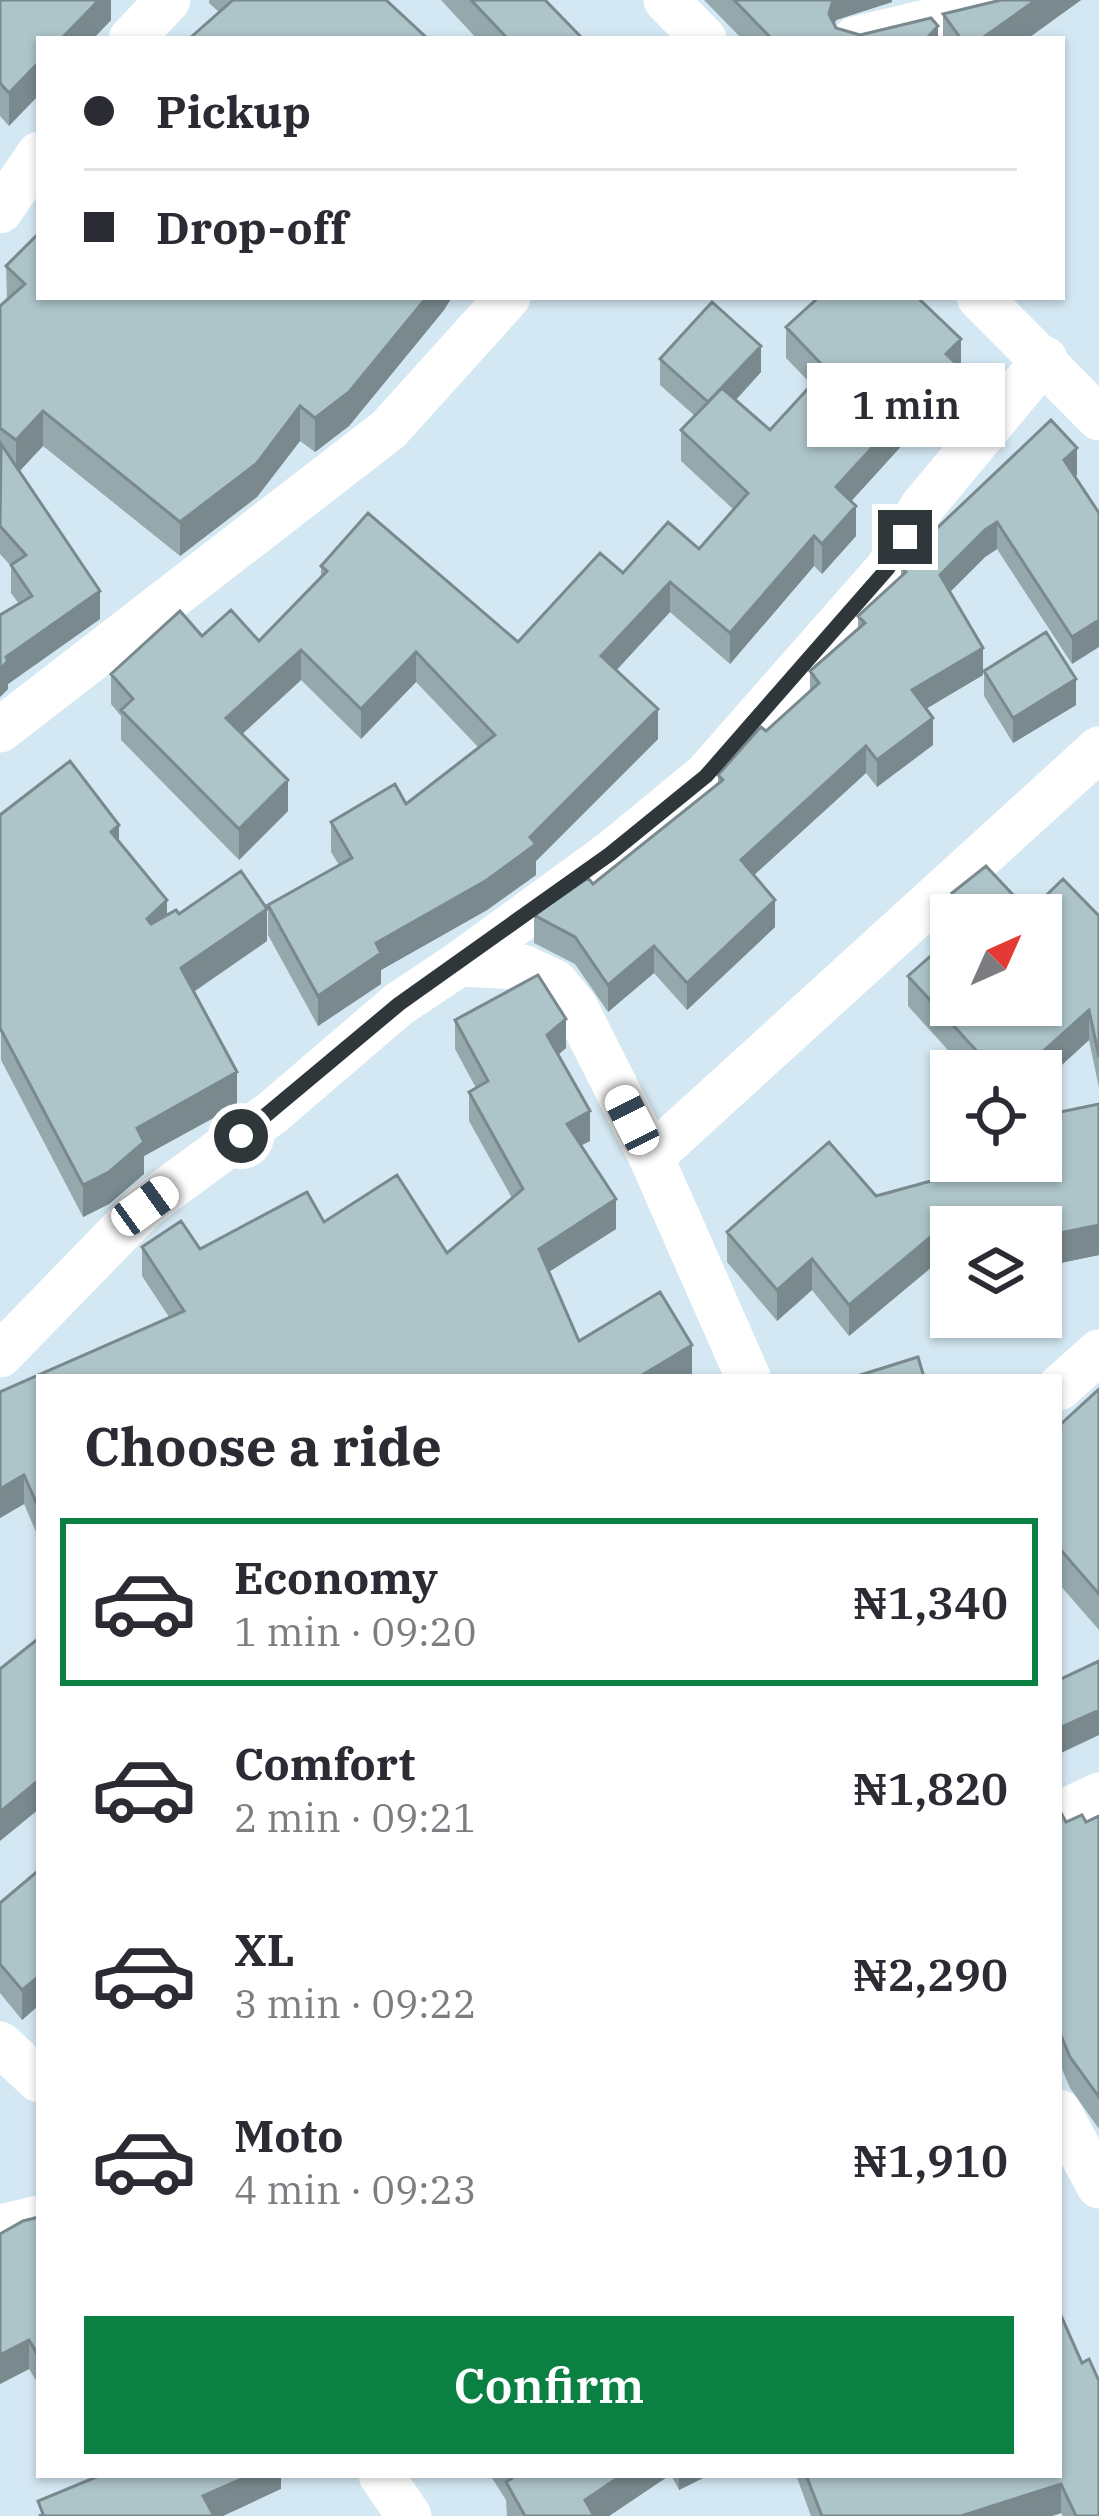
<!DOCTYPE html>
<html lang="en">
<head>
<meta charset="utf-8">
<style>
  body { margin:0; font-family:"IBM Plex Serif",serif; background:#f2f2f3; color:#2b2b33; height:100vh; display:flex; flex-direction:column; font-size:45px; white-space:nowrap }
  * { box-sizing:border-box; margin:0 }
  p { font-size:39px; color:#7c7c81 }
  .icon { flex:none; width:66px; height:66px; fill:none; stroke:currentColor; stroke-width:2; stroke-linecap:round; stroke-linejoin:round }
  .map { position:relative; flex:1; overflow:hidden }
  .sheet { position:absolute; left:36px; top:1374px; width:1026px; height:1104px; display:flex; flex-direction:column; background:#fff; border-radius:0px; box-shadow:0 3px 9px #0004 }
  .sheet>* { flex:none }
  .guide { position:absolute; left:36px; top:36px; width:1029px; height:264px; border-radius:0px; box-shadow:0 3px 9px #0004; display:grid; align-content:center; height:264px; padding:0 48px; background:#fff }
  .needle { width:78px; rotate:45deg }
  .fabs { position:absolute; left:930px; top:894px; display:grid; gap:24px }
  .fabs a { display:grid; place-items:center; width:132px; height:132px; border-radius:0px; background:#fff; box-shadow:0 3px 9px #0004; font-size:60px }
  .end { position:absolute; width:54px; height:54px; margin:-27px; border:15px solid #2f373b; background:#fff; box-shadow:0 0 0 6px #fff }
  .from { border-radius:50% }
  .bubble { position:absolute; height:84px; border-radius:0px; background:#fff; box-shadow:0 3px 9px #0004; font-size:39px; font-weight:600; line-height:84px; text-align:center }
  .car { position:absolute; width:36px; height:72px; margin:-36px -18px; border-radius:15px; box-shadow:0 0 9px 3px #0007; background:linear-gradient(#fff 24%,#345 0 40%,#fff 0 76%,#345 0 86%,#fff 0) }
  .guide b { display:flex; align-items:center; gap:42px; height:114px; font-size:45px }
  .guide b+b { border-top:3px solid #e1e1e2 }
  .guide i { width:30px; height:30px; background:#2b2b33 }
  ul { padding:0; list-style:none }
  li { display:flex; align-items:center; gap:36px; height:168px; margin:0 24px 18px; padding:0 24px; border:6px solid transparent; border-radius:0px }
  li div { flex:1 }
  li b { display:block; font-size:45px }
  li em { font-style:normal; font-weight:600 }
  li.active { border-color:#0b8043 }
  li>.icon { width:108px; height:108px; stroke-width:1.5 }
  h2 { padding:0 48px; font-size:54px; line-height:144px }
  .cta { display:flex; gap:24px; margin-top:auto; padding:24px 48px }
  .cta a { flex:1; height:138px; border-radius:0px; background:#0b8043; color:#fff; font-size:48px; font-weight:600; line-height:138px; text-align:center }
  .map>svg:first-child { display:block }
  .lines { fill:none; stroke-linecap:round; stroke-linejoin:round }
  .minor { stroke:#fff; stroke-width:45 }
  .wall { fill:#95a9ad }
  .shaded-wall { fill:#79898d }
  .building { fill:#adc4c9; stroke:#79898d; stroke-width:3 }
  .route { stroke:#2f373b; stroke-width:15 }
</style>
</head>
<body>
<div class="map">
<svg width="1099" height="2516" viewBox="0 0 1099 2516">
  <rect width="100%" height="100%" fill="#d4e8f3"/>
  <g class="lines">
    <path class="minor" d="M 666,0 L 704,39
      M 131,39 L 168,0
      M 855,39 L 1020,0
      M 0,211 L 39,154
      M 979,297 L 1099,418
      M 0,730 L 389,429 L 508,297
      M 459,964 L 610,854 L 706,775 L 888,568 L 922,507 L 1045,359
      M 651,1157 L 1099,749
      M 0,1355 L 145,1206 L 273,1112 L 399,1004 L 459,964 L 523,967 L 555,982 L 576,1008 L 651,1157 L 748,1377
      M 1059,1388 L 1099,1352
      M 1059,1814 L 1099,1795
      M 0,2044 L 39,2080
      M 1059,2112 L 1099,2186
      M 0,2227 L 39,2218
      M 381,2475 L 409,2516"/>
  </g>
  <path class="wall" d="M 0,0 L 111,0 L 111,20 L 93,39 L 39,39 L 9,126 L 0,116 Z
    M 209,0 L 386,0 L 219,12 L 209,3 Z
    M 441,0 L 545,0 L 583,39 L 477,39 Z
    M 704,0 L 892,0 L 892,2 L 836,20 L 834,25 L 836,28 L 860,35 L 938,39 L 742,39 Z
    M 1081,0 L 1027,39 L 943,39 L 943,14 Z
    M 6,266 L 39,297 L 452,297 L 444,310 L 349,426 L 315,452 L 300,441 L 257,497 L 180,556 L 43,446 L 19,471 L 100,619 L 8,684 L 8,689 L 0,697 L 19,604 L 11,593 L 11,566 L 0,554 L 0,306 L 7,300 Z
    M 786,327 L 961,368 L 970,407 L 944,438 L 925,420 L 851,501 L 856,536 L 822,574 L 814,566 L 730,664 L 670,612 L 616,670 L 658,739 L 536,861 L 536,875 L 487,910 L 381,970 L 381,984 L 318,1026 L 268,935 L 268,905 L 339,865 L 331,852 L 331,822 L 406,804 L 479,748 L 416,682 L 361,739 L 301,680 L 242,734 L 288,811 L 239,860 L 121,740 L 121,716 L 111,704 L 111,674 L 202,636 L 259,641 L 321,577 L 321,566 L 518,642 L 623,573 L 699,549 L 733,509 L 681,461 L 681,430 L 695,416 L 660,385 L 660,359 L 761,372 L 736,400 L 770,430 L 812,385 L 786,358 Z
    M 1077,475 L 1075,477 L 1072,664 L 997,549 L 985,557 L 950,592 L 983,675 L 926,709 L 933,745 L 877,787 L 866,773 L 754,875 L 775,927 L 687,1010 L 654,973 L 608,1012 L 575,964 L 534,943 L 534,915 L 593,884 L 718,784 L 718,775 L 810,691 L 810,671 L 858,629 L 858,616 L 901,577 L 901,567 Z
    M 984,671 L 1076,705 L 1013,743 L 984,696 Z
    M 0,815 L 119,842 L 167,915 L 179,914 L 267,941 L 194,992 L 237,1105 L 144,1156 L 144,1174 L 109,1204 L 83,1217 L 1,1060 Z
    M 952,893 L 1029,912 L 1099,916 L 1099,1088 L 1089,1040 L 1041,1084 L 1041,1071 L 967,1071 L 908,1006 L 908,976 L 1041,915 L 952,915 Z
    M 455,1020 L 566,1048 L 558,1055 L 590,1141 L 581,1145 L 616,1229 L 549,1272 L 579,1341 L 692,1374 L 687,1377 L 39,1377 L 39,1539 L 24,1504 L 0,1518 L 0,1392 L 169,1317 L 142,1276 L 142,1247 L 200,1249 L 324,1222 L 447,1253 L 512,1198 L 469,1121 L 469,1092 L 476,1088 L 455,1049 Z
    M 1099,1104 L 1099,1255 L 1041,1267 L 1041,1227 L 951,1227 L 951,1302 L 939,1261 L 849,1336 L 812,1290 L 777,1321 L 727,1262 L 727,1232 L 829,1142 L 876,1196 L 1004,1161 L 1041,1161 L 1041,1116 Z
    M 1099,1389 L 1099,1630 L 1059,1584 L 1059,1420 L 1062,1423 Z
    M 1059,1809 L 1066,1822 L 1086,1822 L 1099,1816 L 1099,2129 L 1070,2088 L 1059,2062 Z
    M 39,1870 L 39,2008 L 38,2006 L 22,2020 L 0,1993 L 0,1903 Z
    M 39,2217 L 39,2385 L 29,2369 L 0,2384 Z
    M 490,2475 L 670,2475 L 609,2516 L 507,2516 L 506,2500 Z
    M 671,2475 L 709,2475 L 679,2490 Z
    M 796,2475 L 1059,2475 L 1099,2516 L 1063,2516 L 1061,2513 L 1052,2516 L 811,2516 Z"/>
  <path class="shaded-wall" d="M 99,0 L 111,0 L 111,20 L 93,39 L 61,39 Z
    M 833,0 L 892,0 L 892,2 L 836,20 L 830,39 L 829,14 Z
    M 1036,0 L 1081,0 L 1027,39 L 981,39 Z
    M 938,26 L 938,39 L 926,39 Z
    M 39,62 L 39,95 L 9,126 L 9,93 Z
    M 427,297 L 452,297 L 444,310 L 349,426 L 315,452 L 315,418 Z
    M 961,339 L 961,369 L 946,354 Z
    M 761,346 L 761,372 L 709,429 L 709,403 Z
    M 970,377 L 970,407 L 944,438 L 944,408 Z
    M 925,390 L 925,420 L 836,518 L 836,487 Z
    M 300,406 L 300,441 L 257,497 L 180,556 L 180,522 Z
    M 43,411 L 43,446 L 16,475 L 16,440 Z
    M 1077,448 L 1077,475 L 1064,487 L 1064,460 Z
    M 856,506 L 856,536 L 822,574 L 822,544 Z
    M 997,522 L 997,549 L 985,557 L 940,602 L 940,575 L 985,530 Z
    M 814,536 L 814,566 L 730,664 L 730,633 Z
    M 670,582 L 670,612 L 601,687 L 601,656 Z
    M 100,591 L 100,619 L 8,684 L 8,689 L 0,697 L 0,669 L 6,657 Z
    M 1099,620 L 1099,647 L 1072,664 L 1072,637 Z
    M 983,648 L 983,675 L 912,717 L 912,690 Z
    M 301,650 L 301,680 L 226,749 L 226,718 Z
    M 416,652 L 416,682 L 361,739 L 361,709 Z
    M 1076,679 L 1076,705 L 1013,743 L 1013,718 Z
    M 658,709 L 658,739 L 536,861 L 536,875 L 487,910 L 381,970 L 381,984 L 318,1026 L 318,996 L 376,943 L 530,837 Z
    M 933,718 L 933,745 L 877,787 L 877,760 Z
    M 866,746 L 866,773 L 741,887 L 741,860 Z
    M 288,780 L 288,811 L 239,860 L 239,829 Z
    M 119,825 L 119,857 L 111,832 Z
    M 167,900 L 167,932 L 147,952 L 147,919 Z
    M 775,900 L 775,927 L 687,1010 L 687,983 Z
    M 267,909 L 267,941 L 181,1000 L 181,968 Z
    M 654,946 L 654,973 L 608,1012 L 608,985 Z
    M 1089,1010 L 1089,1040 L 1041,1084 L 1041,1071 L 1021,1071 Z
    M 566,1019 L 566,1048 L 547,1064 L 547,1035 Z
    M 237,1072 L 237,1105 L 144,1156 L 144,1174 L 109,1204 L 83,1217 L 83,1185 L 137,1128 Z
    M 590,1111 L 590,1141 L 567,1153 L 567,1124 Z
    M 616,1199 L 616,1229 L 539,1278 L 539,1249 Z
    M 1099,1225 L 1099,1255 L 1041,1267 L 1041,1237 Z
    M 939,1230 L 939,1261 L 849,1336 L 849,1305 Z
    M 812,1259 L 812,1290 L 777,1321 L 777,1290 Z
    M 692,1345 L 692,1374 L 687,1377 L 639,1377 Z
    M 24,1475 L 24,1504 L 0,1518 L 0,1489 Z
    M 1099,1710 L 1099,1735 L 1059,1754 L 1059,1728 Z
    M 39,1780 L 39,1809 L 0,1841 L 0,1812 Z
    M 38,1977 L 38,2006 L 22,2020 L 22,1990 Z
    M 29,2340 L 29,2369 L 0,2384 L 0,2355 Z
    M 250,2475 L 281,2475 L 281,2489 L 223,2516 L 203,2516 L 203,2496 Z
    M 622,2475 L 670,2475 L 609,2516 L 585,2516 L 585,2500 Z
    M 679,2475 L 709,2475 L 679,2490 Z
    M 1061,2484 L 1061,2513 L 1052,2516 L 961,2516 Z"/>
  <path class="building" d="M 0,0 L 99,0 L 61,39 L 39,39 L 39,62 L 9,93 L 0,83 Z
    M 233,0 L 386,0 L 428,39 L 189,39 Z
    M 471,0 L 545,0 L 583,39 L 508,39 Z
    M 734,0 L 833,0 L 829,14 L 836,28 L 860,35 L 931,18 L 938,26 L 926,39 L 772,39 Z
    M 1001,0 L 1036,0 L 981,39 L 961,39 L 943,14 Z
    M 39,233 L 39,297 L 427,297 L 349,392 L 315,418 L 300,406 L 257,463 L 180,522 L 43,411 L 16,440 L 0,428 L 0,306 L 25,284 L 6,266 Z
    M 819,297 L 917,297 L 961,339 L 946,354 L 970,377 L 944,408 L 925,390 L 836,487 L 856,506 L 822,544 L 814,536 L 730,633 L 670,582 L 601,656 L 658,709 L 530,837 L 536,844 L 487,880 L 376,943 L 381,953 L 318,996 L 268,905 L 352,858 L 331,822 L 395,784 L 406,804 L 495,735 L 416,652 L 361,709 L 301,650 L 226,718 L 288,780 L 239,829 L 121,710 L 133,699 L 111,674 L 180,611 L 202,636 L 231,610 L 259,641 L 327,571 L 321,566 L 368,513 L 518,642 L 600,553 L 623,573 L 668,522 L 699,549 L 748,493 L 681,430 L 722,388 L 770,430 L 826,369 L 786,327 Z
    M 712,302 L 761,346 L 708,402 L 660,359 Z
    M 1051,420 L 1077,448 L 1064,460 L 1099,513 L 1099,620 L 1072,637 L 997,522 L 985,530 L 940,575 L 983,648 L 912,690 L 933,718 L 877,760 L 866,746 L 741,860 L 775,900 L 687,983 L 654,946 L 608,985 L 575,937 L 534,915 L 588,878 L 593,884 L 723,780 L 718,775 L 756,732 L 761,727 L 766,731 L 819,683 L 810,671 L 865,623 L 858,616 L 906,572 L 901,567 L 914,550 Z
    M 1,444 L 100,591 L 6,657 L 8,661 L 0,669 L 0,615 L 32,596 L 11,565 L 26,555 L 0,526 Z
    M 1046,632 L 1076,679 L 1013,718 L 984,671 Z
    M 70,761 L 119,825 L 111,832 L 167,900 L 147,919 L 151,924 L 176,910 L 179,914 L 241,871 L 267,909 L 181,968 L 237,1072 L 137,1128 L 144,1142 L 109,1172 L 83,1185 L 0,1028 L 0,815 Z
    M 986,866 L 1029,912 L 1063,879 L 1099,916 L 1099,1057 L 1089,1010 L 1021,1071 L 995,1071 L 908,976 L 951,938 L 951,1005 L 1041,1005 L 1041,915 L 971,915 L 952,893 Z
    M 538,975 L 566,1019 L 547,1035 L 590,1111 L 567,1124 L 616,1199 L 539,1249 L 579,1341 L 660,1292 L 692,1345 L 639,1377 L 39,1377 L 39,1509 L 24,1475 L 0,1489 L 0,1392 L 184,1311 L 142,1247 L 181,1221 L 200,1249 L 307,1192 L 324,1222 L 397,1175 L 447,1253 L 523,1189 L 469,1092 L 488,1081 L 455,1020 Z
    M 1099,1104 L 1099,1225 L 1041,1237 L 1041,1227 L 951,1227 L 950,1271 L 939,1230 L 849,1305 L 812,1259 L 777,1290 L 727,1232 L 829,1142 L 876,1196 L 1004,1161 L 1041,1161 L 1041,1116 Z
    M 918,1357 L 924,1377 L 854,1377 Z
    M 1099,1389 L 1099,1594 L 1059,1548 L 1059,1420 L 1062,1423 Z
    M 39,1638 L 39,1780 L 0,1812 L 0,1669 Z
    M 1099,1661 L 1099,1710 L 1059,1728 L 1059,1680 Z
    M 1059,1809 L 1066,1822 L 1082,1815 L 1086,1822 L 1099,1816 L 1099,2097 L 1070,2057 L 1059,2031 Z
    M 39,1870 L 39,1979 L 38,1977 L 22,1990 L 0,1964 L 0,1903 Z
    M 39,2217 L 39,2357 L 29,2340 L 0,2355 L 0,2234 L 23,2221 Z
    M 1059,2311 L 1082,2363 L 1089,2359 L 1099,2381 L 1099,2516 L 1076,2516 L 1061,2484 L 961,2516 L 822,2516 L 806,2475 L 1059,2475 Z
    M 101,2475 L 250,2475 L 203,2496 L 214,2516 L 39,2516 L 43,2514 L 38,2501 Z
    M 510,2475 L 622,2475 L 585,2500 L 594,2516 L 525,2516 L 506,2482 L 512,2478 Z"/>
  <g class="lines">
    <path class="route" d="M 241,1136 L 399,1004 L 610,854 L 706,776 L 888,568 L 905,537"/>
  </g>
</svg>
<div class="fabs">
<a><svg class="needle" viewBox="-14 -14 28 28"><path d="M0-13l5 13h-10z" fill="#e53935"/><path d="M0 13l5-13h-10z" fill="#7c7c81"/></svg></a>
<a><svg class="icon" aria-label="locate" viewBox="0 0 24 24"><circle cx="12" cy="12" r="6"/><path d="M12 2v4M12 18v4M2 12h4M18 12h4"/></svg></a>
<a><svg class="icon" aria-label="layers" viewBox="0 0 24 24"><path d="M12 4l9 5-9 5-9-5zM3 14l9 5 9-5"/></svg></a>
</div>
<i class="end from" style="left:241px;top:1136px"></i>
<i class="end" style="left:905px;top:537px"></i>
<div class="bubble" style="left:807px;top:363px;width:198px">1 min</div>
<i class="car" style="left:632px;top:1120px;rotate:333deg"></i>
<i class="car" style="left:145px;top:1206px;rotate:54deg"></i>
<div class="guide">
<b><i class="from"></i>Pickup</b>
<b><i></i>Drop-off</b>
</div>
<section class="sheet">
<h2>Choose a ride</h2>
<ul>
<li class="active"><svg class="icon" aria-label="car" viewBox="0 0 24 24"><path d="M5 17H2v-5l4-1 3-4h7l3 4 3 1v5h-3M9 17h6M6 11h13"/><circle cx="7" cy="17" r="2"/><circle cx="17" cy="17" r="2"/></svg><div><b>Economy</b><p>1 min · 09:20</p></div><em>₦1,340</em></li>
<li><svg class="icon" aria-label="car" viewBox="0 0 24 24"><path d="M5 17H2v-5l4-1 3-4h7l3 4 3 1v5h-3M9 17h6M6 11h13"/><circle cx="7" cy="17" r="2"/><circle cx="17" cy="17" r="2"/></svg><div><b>Comfort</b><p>2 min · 09:21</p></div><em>₦1,820</em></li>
<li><svg class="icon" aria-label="car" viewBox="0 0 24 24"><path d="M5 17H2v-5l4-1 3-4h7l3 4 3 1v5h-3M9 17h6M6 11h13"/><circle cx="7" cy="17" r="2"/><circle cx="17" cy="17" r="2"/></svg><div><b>XL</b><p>3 min · 09:22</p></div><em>₦2,290</em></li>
<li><svg class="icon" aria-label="car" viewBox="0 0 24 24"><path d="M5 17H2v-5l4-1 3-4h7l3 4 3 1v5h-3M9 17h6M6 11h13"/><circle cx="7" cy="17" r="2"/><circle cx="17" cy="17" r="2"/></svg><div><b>Moto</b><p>4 min · 09:23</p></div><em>₦1,910</em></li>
</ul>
<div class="cta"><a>Confirm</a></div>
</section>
</div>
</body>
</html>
